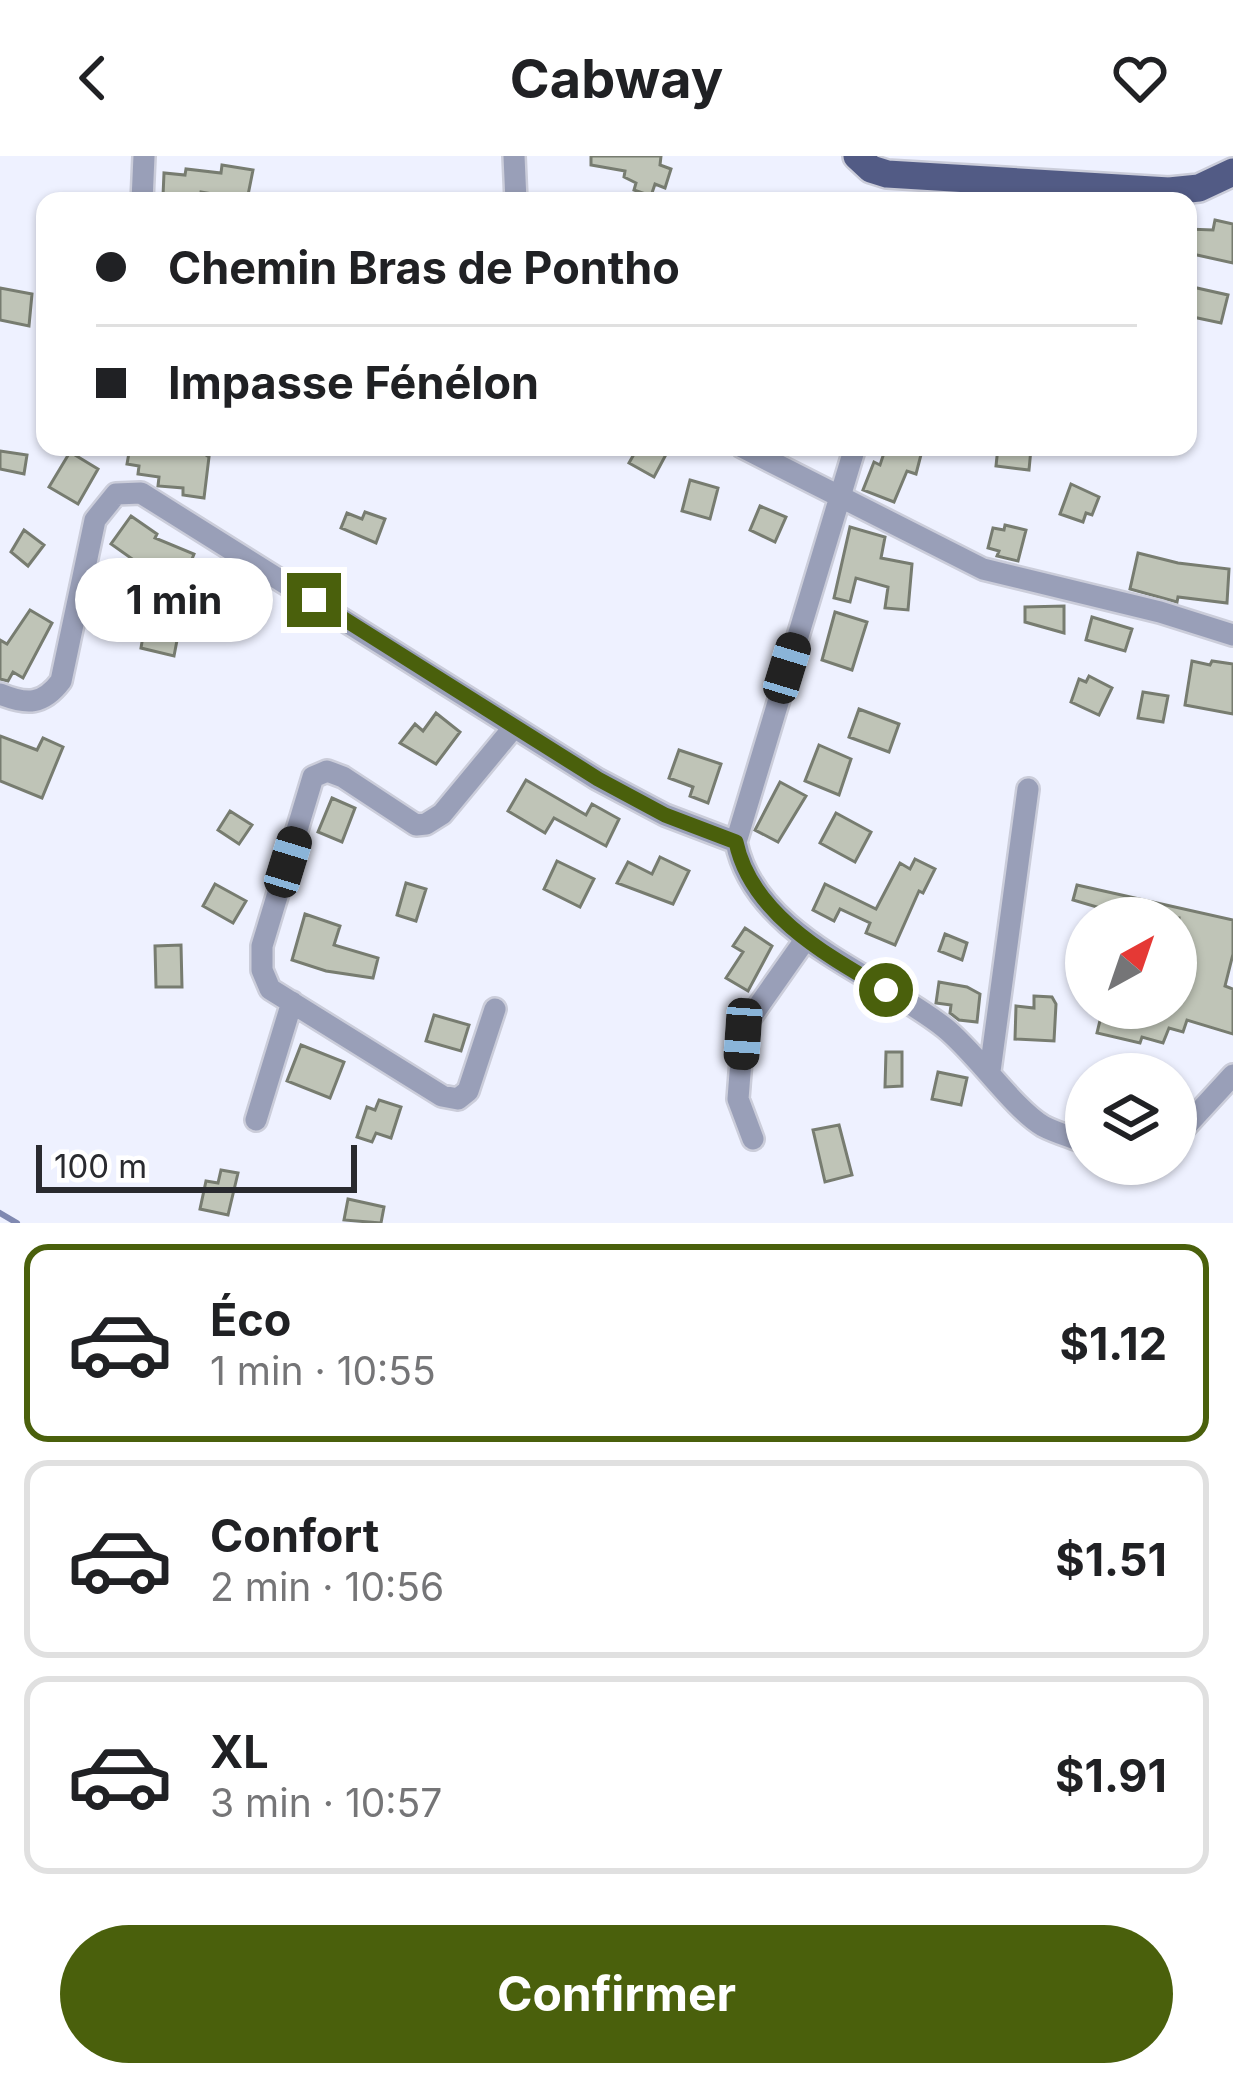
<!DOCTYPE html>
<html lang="fr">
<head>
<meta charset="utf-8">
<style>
  body { margin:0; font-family:Inter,sans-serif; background:#f6f6f6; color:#202124; height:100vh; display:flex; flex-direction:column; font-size:45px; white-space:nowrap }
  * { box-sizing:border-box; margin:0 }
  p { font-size:39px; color:#757577 }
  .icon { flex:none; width:66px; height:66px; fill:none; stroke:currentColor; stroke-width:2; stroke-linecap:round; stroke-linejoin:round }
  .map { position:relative; height:1067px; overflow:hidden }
  .side { display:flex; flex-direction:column; background:#fff; flex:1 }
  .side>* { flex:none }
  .banner { position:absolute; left:36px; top:36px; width:1161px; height:264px; border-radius:24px; box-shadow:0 3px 9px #0004; display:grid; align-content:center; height:264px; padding:0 60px; background:#fff }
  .needle { width:78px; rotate:40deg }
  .tools { position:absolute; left:1065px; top:741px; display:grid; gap:24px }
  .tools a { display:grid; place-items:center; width:132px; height:132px; border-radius:50%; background:#fff; box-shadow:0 3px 9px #0004; font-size:60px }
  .scale { position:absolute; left:36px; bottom:30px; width:321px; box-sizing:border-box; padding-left:12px; border:6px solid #292a2f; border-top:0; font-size:33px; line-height:42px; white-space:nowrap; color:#292a2f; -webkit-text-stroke:9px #fff; paint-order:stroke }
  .end { position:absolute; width:54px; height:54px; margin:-27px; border:15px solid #4a600c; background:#fff; box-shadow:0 0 0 6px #fff }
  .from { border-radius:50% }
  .bubble { position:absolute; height:84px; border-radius:42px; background:#fff; box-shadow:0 3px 9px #0004; font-size:39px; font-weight:700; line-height:84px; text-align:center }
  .car { position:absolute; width:36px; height:72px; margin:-36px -18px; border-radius:15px; box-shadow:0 0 9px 3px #0007; background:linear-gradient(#222 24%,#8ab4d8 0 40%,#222 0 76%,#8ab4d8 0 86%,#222 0) }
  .banner b { display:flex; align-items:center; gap:42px; height:114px; font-size:45px }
  .banner b+b { border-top:3px solid #e0e0e0 }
  .banner i { width:30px; height:30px; background:#202124 }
  ul { padding:21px 0 0; list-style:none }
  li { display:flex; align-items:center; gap:36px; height:198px; margin:0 24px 18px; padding:0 36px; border:6px solid #e0e0e0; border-radius:24px }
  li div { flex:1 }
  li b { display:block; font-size:45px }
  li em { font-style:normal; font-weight:700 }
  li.selected { border-color:#4a600c }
  li>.icon { width:108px; height:108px; stroke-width:1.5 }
  .cta { display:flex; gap:24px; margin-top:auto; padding:24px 60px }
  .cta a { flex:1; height:138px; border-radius:72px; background:#4a600c; color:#fff; font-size:48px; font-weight:700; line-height:138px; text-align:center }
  header { display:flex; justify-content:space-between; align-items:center; height:156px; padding:0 60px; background:#fff; font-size:54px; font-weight:700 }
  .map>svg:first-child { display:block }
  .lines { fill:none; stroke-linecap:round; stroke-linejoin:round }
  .stream { stroke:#8089b1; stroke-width:6 }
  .building { fill:#bfc4b7; stroke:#777c70; stroke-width:3 }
  .minor-casing { stroke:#cbcdda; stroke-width:26 }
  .major-casing { stroke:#cbcdda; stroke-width:32 }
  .minor { stroke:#999fb8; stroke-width:21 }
  .major { stroke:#525b85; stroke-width:27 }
  .route { stroke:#4a600c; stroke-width:15 }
</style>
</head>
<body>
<header><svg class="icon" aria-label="back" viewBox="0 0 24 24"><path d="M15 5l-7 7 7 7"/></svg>Cabway<svg class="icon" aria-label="heart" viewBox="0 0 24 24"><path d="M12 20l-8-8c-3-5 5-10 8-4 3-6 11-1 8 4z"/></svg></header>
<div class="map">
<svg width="1233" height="1067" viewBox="0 0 1233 1067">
  <rect width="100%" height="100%" fill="#eef1ff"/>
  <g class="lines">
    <path class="stream" d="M 0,1057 L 17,1067"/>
  </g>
  <path class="building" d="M 591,0 L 661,0 L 660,9 L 671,13 L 665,32 L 655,28 L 651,40 L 634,34 L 636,27 L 624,21 L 625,15 L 591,9 Z
    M 222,9 L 253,14 L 247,44 L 201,36 L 200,43 L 163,40 L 164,17 L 185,19 L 186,13 L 221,17 Z
    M 1215,64 L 1233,68 L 1233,107 L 1188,97 L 1188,73 L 1213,74 Z
    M 1188,130 L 1228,139 L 1221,167 L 1188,160 Z
    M 0,132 L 32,138 L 29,170 L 0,164 Z
    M 130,291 L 194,291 L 209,301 L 204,342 L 183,339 L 183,332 L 158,330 L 159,321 L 138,318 L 139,310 L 127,308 Z
    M 638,291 L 670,291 L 654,321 L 629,307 Z
    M 886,291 L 923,291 L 916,318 L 907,315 L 894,346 L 863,334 L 874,306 L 880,309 Z
    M 998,291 L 1031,293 L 1029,314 L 996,310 Z
    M 0,295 L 27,299 L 24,318 L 0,313 Z
    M 70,296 L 98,313 L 78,348 L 49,331 Z
    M 690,324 L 718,332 L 710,363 L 682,355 Z
    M 1071,328 L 1099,341 L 1092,359 L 1086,357 L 1083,366 L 1060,358 Z
    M 760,350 L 786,361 L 775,386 L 750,374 Z
    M 365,356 L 385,363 L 376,387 L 341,372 L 347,357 L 362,363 Z
    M 131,360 L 157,378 L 155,382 L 194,398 L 188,413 L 241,432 L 232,456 L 183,439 L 111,388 Z
    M 1005,369 L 1026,374 L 1018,405 L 997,400 L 999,395 L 988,392 L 993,372 L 1004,374 Z
    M 850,371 L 885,381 L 881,402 L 912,408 L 908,454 L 885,452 L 888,431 L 856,422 L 850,446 L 834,442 Z
    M 24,374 L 44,389 L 28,410 L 11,396 Z
    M 1138,397 L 1178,407 L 1229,413 L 1227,447 L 1178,441 L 1177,446 L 1130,433 Z
    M 111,433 L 129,438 L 125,455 L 106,450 Z
    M 161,447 L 183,453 L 174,500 L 141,492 L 143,480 L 107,469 L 111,452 L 158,464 Z
    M 1064,450 L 1064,477 L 1025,466 L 1025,451 Z
    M 30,454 L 52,467 L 23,522 L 13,516 L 8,525 L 0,523 L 0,484 L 7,488 Z
    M 835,456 L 867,466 L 852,514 L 822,504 Z
    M 1092,461 L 1132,473 L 1125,495 L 1086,484 Z
    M 1192,505 L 1210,509 L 1212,505 L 1233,508 L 1233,558 L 1185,549 Z
    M 1089,520 L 1112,532 L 1099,559 L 1071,546 L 1079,523 L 1086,526 Z
    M 1143,536 L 1168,540 L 1163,566 L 1138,562 Z
    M 859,553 L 899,568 L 889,596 L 849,581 Z
    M 436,557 L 460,576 L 436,608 L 400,587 L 415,568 L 423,575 Z
    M 0,580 L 37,594 L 43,582 L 63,591 L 42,642 L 0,625 Z
    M 819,589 L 851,603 L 839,639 L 805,625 Z
    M 679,594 L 721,608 L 708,647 L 690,640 L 693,631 L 669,622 Z
    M 526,624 L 586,659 L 592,648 L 619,663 L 606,690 L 554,662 L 545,677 L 508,655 Z
    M 780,626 L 806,640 L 778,686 L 755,674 Z
    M 332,642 L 355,652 L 342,686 L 318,676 Z
    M 230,655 L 252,669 L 239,688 L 218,674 Z
    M 836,657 L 871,676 L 855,706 L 820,687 Z
    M 660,701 L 689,715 L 673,748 L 617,727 L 628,706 L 652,718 Z
    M 915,703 L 935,713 L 923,737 L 919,735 L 895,789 L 866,777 L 870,767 L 840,753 L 834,765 L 813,754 L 825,728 L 876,753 L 900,707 L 910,713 Z
    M 557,705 L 594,723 L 580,751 L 544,733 Z
    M 406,727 L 426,733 L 416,765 L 397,759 Z
    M 215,728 L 246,745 L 233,767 L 203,750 Z
    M 1077,729 L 1233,764 L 1233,798 L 1225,830 L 1233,833 L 1233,878 L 1187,864 L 1183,876 L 1169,872 L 1163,887 L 1142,881 L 1140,887 L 1097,877 L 1103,852 L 1176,852 L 1179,762 L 1134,762 L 1073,744 Z
    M 305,758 L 340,770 L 334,789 L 378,802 L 373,822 L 326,815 L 292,804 Z
    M 745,772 L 772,790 L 748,835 L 726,822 L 743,796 L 733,790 Z
    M 945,778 L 967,787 L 962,804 L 939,795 Z
    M 181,789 L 182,831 L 156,831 L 155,790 Z
    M 939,826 L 967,831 L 980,838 L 977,866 L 959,864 L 950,857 L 951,849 L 936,847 Z
    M 1034,840 L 1052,841 L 1056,848 L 1054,885 L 1015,883 L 1016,850 L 1034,852 Z
    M 434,859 L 469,869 L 461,895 L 426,885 Z
    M 301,889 L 344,906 L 330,942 L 287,925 Z
    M 886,896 L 902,896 L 902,930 L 885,931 Z
    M 938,916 L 967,922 L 961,949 L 932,943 Z
    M 379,944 L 401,951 L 391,982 L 376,977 L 372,986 L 357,981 L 367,951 L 375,954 Z
    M 839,969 L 852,1019 L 825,1026 L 813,974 Z
    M 221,1014 L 238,1017 L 228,1059 L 200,1053 L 206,1025 L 218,1027 Z
    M 348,1043 L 384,1051 L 381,1067 L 344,1064 Z"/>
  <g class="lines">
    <defs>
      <path id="minor" d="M 514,0 L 516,45
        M 142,45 L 144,0
        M 742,291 L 983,413 L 1160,456 L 1233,479
        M 855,291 L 736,686 C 755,781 878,818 945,872 C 977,898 1013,952 1043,970 C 1056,977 1072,981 1086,987
        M 0,538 C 27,549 43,549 61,525 L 95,364 L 116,338 L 141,337 L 597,623 L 665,659 L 736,686
        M 495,853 L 468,935 L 458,943 L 442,940 L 270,833 L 262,814 L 262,790 L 313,621 L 327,615 L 343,621 L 416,669 L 426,668 L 442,658 L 514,571
        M 990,915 L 1028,633
        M 256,964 L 292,846
        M 1176,981 L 1233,919
        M 753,983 L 738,943 L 743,878 L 748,865 L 805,784"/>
      <path id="major" d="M 857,0 L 871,13 L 887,18 L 1169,35 L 1199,32 L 1233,16"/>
    </defs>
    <use href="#minor" class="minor-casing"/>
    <use href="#major" class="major-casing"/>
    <use href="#minor" class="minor"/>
    <use href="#major" class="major"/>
  </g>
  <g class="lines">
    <path class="route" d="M 314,444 L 598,623 L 665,659 L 736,686 C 751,758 828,800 886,834"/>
  </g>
</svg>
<div class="tools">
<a><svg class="needle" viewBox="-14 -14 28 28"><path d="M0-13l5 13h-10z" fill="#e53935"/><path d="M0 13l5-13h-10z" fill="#757577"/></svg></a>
<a><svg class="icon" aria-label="layers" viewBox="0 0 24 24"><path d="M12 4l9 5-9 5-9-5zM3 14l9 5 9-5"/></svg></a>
</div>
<div class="scale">100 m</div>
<i class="end from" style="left:886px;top:834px"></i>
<i class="end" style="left:314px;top:444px"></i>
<div class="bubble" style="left:75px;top:402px;width:198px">1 min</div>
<i class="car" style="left:787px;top:512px;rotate:17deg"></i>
<i class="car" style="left:288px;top:706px;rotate:17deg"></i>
<i class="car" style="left:743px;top:878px;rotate:184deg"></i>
<div class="banner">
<b><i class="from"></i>Chemin Bras de Pontho</b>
<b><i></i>Impasse Fénélon</b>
</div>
</div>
<section class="side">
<ul>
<li class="selected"><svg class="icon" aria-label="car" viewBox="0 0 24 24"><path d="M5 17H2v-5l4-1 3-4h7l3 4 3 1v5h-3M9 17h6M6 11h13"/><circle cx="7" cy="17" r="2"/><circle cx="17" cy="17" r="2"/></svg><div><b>Éco</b><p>1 min · 10:55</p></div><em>$1.12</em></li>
<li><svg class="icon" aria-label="car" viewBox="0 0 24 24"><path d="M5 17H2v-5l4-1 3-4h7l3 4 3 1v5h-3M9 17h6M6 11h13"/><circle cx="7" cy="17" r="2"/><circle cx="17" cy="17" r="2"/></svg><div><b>Confort</b><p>2 min · 10:56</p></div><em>$1.51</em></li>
<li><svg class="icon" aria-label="car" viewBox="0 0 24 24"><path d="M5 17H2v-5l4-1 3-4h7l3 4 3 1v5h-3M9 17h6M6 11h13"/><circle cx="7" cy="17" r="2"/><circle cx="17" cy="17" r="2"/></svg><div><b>XL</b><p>3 min · 10:57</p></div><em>$1.91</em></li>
</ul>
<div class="cta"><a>Confirmer</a></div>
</section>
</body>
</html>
